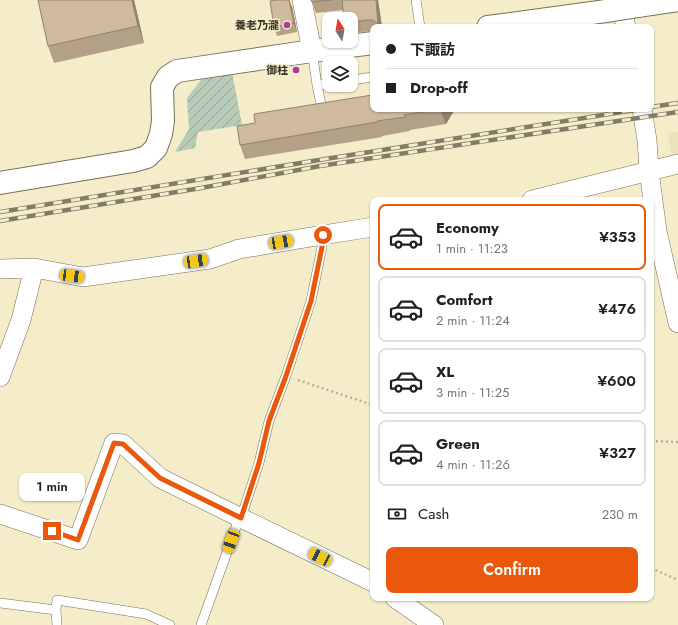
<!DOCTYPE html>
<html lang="en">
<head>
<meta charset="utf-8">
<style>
  body { margin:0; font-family:Jost,"Noto Sans JP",sans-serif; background:#f6f6f6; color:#202124; height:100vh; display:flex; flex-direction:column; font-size:15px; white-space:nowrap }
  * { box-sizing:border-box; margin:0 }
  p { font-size:13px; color:#757577 }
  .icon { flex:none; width:22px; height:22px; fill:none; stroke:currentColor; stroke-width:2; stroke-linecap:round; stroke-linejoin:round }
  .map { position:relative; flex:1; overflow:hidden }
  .panel { position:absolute; left:370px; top:197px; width:284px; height:404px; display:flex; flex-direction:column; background:#fff; border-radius:8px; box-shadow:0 1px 3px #0004 }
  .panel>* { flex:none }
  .banner { position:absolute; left:370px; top:24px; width:284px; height:88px; border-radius:8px; box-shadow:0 1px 3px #0004; display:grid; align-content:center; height:88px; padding:0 16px; background:#fff }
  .needle { width:26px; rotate:349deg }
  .controls { position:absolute; left:322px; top:12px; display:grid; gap:8px }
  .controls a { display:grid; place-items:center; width:36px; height:36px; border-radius:8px; background:#fff; box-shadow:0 1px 3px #0004; font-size:20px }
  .end { position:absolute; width:18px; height:18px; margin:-9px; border:5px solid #ea580c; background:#fff; box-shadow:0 0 0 2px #fff }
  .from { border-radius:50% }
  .bubble { position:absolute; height:28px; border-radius:8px; background:#fff; box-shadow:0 1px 3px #0004; font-size:13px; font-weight:600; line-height:28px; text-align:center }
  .car { position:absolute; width:12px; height:24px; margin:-12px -6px; border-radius:5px; box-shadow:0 0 3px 1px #0007; background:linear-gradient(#f5c518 24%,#345 0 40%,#f5c518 0 76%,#345 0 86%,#f5c518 0) }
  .banner b { display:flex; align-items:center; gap:14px; height:38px; font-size:15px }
  .banner b+b { border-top:1px solid #e0e0e0 }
  .banner i { width:10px; height:10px; background:#202124 }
  ul { padding:7px 0 0; list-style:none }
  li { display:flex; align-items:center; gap:12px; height:66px; margin:0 8px 6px; padding:0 8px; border:2px solid #e0e0e0; border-radius:8px }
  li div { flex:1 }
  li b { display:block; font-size:15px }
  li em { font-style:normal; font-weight:600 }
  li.active { border-color:#ea580c }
  li>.icon { width:36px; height:36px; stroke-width:1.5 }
  .pay { display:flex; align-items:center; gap:10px; height:44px; padding:0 16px; font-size:15px }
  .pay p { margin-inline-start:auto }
  .action { display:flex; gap:8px; margin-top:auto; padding:8px 16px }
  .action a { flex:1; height:46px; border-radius:8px; background:#ea580c; color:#fff; font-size:16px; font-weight:600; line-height:46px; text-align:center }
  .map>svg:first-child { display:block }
  .built { fill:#ece1b8 }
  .garden { fill:url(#garden-furrows) }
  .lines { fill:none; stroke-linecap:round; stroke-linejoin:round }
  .lane-casing { stroke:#797152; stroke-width:10 }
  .street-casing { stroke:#797152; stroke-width:20 }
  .secondary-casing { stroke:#797152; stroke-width:24 }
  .path { stroke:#b6b094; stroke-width:2.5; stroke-dasharray:2 3; stroke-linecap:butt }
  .lane { stroke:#fff; stroke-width:9 }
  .street { stroke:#fff; stroke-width:19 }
  .secondary { stroke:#fff; stroke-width:22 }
  .rail-casing { stroke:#817c66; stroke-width:4.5 }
  .rail { stroke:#f5edca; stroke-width:3; stroke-dasharray:9; stroke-linecap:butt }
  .secondary-bridge-casing { stroke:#797152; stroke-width:24; stroke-linecap:butt }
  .secondary-bridge { stroke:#fff; stroke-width:22 }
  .wall { fill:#b2a087 }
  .shaded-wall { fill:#91826e }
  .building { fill:#cfba9d; stroke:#91826e }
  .route { stroke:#ea580c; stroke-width:5 }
  .poi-dot { fill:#a73997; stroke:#f5edca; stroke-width:1.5 }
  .labels { text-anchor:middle; stroke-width:3; stroke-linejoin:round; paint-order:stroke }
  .poi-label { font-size:11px; font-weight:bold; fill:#353224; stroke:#f5edca; text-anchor:end }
</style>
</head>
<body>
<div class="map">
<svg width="678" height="625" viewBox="0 0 678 625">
  <defs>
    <pattern id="garden-furrows" width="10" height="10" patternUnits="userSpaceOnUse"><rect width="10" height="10" fill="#b7cbb8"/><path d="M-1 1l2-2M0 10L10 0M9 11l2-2" fill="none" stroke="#96a595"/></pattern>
  </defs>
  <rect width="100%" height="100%" fill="#f5edca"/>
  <path class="built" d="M 678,131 L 678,155 L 672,157 L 668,133 Z"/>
  <path class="garden" d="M 232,72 L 242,125 L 198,132 L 195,148 L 175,152 L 189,129 L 187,98 L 204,76 Z"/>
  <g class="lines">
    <defs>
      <path id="lane" d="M 416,0 L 420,27
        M 312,51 L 317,85 L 322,109 L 328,108
        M 351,80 L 373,77
        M 317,85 L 329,84
        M 0,603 L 56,610 L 57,600 L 146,614 L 170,625
        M 56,610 L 57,625
        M 201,625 L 236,527 L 241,518 L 259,463 L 269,421 L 286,376 L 311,301 L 322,247 L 323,235"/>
      <path id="street" d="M 302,0 L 312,51
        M 620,0 L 626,27
        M 642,109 L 647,140 L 649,171 L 657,231 L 678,323
        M 532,200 L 678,164
        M 0,269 L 34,268 L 83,277 L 210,259 L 239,249 L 323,235 L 373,227
        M 0,377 L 21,320 L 34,268
        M 0,514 L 78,540 L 114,443 L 123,444 L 160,478 L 241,518 L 373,582
        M 395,598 L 434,625"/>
      <path id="secondary" d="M 639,6 L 678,0
        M 488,27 L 613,10
        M 0,183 L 133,161 L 147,157 L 156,148 L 161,134 L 163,121 L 162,87 L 168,77 L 177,71 L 312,51 L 373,43"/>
    </defs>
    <use href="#lane" class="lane-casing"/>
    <use href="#street" class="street-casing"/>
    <use href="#secondary" class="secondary-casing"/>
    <path class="path" d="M 298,380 L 373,405
      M 651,441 L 678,442
      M 651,568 L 678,580"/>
    <use href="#lane" class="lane"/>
    <use href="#street" class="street"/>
    <use href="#secondary" class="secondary"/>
    <defs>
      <path id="rail" d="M 651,107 L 678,103
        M 0,212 L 319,160 L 641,109
        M 0,221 L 201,188 L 320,166 L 678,112"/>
    </defs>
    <use href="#rail" class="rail-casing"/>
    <use href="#rail" class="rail"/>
    <defs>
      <path id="secondary-bridge" d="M 613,10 L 639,6"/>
    </defs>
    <use href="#secondary-bridge" class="secondary-bridge-casing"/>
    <use href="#secondary-bridge" class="secondary-bridge"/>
  </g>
  <path class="wall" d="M 38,0 L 134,0 L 144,43 L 54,63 L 48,46 Z
    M 311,0 L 378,0 L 382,27 L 373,27 L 373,31 L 351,33 L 351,19 L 343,10 L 316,13 Z
    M 292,7 L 297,32 L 277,36 L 274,27 Z
    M 373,109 L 455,109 L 446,124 L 410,130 L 410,131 L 382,136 L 382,137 L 245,159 L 240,145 L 255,123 Z"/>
  <path class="shaded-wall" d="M 132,0 L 134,0 L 144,43 L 138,26 Z
    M 289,0 L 292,7 L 297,32 L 294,23 Z
    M 376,0 L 378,0 L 382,27 L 380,27 L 378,24 Z
    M 440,109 L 455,109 L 446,124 Z"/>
  <path class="building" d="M 38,0 L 132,0 L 138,26 L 48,46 Z
    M 275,0 L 289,0 L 294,23 L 274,27 L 270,1 Z
    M 311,0 L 332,0 L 312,2 Z
    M 342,0 L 376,0 L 378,24 L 373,20 L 368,20 L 351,22 L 351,19 L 344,19 Z
    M 372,95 L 373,109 L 441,109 L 404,115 L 405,117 L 377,121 L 377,122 L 240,145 L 237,126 L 255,123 L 254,114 Z"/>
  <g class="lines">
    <path class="route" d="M 52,531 L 78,540 L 114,443 L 123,444 L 160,478 L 241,518 L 259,463 L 269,421 L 286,376 L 311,301 L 322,247 L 323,235"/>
  </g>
  <g class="poi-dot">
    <circle cx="287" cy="25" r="4"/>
    <circle cx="296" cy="70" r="4"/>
  </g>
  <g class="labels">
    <g class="poi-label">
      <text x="279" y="29">養老乃瀧</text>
      <text x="288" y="74">御柱</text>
    </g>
  </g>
</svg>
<div class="controls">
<a><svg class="needle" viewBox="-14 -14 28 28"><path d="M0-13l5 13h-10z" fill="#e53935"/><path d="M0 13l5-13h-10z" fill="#757577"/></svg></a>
<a><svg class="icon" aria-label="layers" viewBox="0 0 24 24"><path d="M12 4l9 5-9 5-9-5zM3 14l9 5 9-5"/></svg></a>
</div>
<i class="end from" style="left:323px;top:235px"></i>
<i class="end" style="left:52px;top:531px"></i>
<div class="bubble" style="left:19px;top:473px;width:66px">1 min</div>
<i class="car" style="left:281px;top:242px;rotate:80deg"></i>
<i class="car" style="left:196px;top:261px;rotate:82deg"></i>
<i class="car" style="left:72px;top:276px;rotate:97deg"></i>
<i class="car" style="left:231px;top:541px;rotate:200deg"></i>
<i class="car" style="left:320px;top:557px;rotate:296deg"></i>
<div class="banner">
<b><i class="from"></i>下諏訪</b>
<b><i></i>Drop-off</b>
</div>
<section class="panel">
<ul>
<li class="active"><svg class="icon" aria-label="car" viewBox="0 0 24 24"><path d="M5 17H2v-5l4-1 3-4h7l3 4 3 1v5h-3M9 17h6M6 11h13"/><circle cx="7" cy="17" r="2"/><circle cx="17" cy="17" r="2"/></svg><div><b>Economy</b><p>1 min · 11:23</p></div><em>¥353</em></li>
<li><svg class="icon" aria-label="car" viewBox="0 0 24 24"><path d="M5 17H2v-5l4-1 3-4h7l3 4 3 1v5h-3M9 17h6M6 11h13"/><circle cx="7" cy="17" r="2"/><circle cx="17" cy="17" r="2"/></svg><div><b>Comfort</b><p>2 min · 11:24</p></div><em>¥476</em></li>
<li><svg class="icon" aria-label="car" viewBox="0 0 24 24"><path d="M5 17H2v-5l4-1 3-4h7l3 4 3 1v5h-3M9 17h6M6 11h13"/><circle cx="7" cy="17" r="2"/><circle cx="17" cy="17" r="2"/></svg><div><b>XL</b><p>3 min · 11:25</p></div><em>¥600</em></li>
<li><svg class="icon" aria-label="car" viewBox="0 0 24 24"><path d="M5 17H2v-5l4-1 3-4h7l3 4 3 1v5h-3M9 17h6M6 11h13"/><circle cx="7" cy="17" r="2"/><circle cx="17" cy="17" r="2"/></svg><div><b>Green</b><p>4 min · 11:26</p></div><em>¥327</em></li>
</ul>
<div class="pay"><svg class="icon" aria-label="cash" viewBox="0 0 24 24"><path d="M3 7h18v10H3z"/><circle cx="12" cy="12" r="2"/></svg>Cash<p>230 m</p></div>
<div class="action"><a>Confirm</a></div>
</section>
</div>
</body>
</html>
